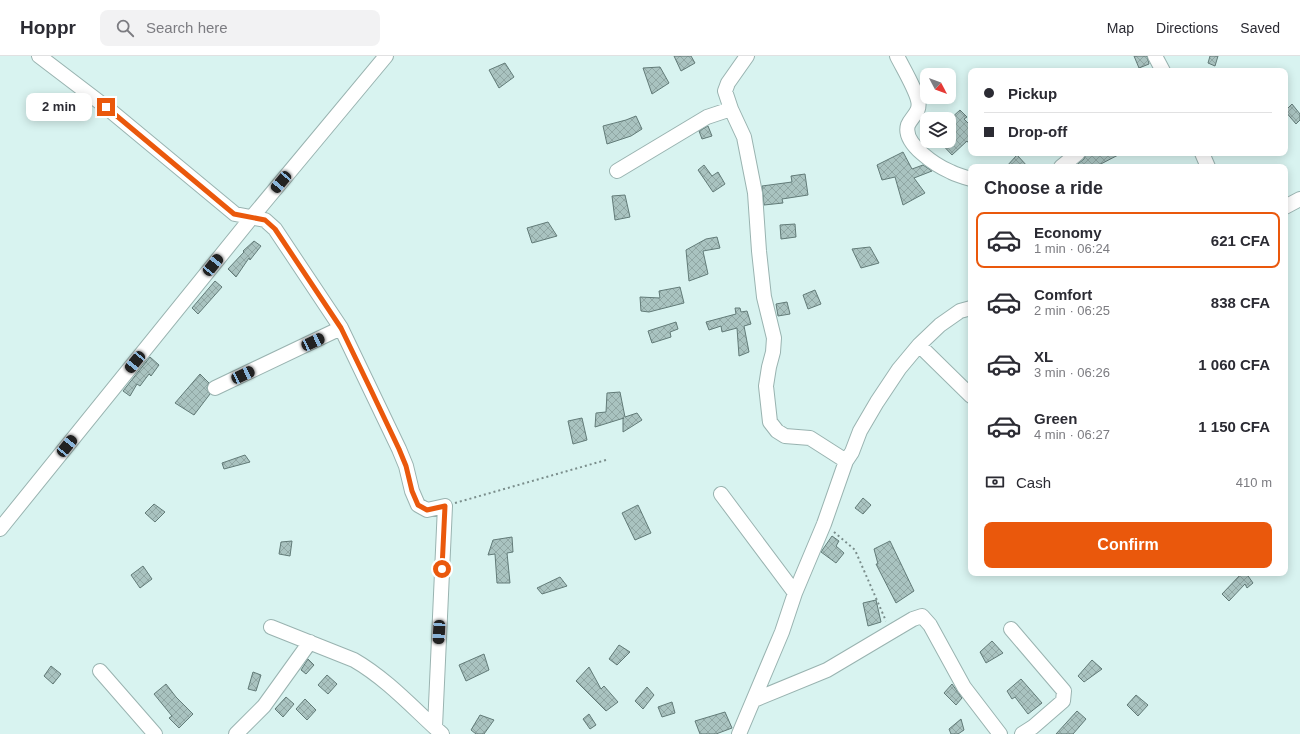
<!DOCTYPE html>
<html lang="en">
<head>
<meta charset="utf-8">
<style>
  body { margin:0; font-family:Arial,sans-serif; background:#f2f2f3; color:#2b2b33; height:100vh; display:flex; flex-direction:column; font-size:15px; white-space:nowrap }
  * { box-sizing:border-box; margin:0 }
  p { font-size:13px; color:#7c7c81 }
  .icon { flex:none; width:22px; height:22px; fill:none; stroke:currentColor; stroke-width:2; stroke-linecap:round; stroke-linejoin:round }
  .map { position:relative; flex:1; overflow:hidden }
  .sheet { position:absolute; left:968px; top:108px; width:320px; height:412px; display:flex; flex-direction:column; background:#fff; border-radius:8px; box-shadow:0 2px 10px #0003 }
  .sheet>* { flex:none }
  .top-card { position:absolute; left:968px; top:12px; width:320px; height:88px; border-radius:8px; box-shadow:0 2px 10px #0003; display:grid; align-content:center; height:88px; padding:0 16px; background:#fff }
  .needle { width:26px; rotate:131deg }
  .fabs { position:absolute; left:920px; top:12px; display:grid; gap:8px }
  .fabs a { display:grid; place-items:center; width:36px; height:36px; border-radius:8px; background:#fff; box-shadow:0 2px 10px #0003; font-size:20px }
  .end { position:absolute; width:18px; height:18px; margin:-9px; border:5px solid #ea580c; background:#fff; box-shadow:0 0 0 2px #fff }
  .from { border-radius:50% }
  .bubble { position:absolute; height:28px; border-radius:8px; background:#fff; box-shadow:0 2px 10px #0003; font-size:13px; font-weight:700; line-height:28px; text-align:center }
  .car { position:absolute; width:12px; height:24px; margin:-12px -6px; border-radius:5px; box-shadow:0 0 3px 1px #0007; background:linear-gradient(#222 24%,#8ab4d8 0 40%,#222 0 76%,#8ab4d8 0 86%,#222 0) }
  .top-card b { display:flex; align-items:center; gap:14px; height:38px; font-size:15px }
  .top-card b+b { border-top:1px solid #e1e1e2 }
  .top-card i { width:10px; height:10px; background:#2b2b33 }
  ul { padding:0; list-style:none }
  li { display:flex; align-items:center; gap:12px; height:56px; margin:0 8px 6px; padding:0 8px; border:2px solid transparent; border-radius:8px }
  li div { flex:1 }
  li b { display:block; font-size:15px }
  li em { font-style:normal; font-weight:700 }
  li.active { border-color:#ea580c }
  li>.icon { width:36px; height:36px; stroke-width:1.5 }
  h2 { padding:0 16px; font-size:18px; line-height:48px }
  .pay { display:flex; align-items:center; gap:10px; height:44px; padding:0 16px; font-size:15px }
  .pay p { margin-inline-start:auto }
  .action { display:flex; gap:8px; margin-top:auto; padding:8px 16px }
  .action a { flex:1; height:46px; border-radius:8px; background:#ea580c; color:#fff; font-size:16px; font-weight:700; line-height:46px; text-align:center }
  header { display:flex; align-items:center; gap:24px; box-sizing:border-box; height:56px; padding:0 20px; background:#fff; border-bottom:1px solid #e1e1e2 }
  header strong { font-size:19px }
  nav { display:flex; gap:22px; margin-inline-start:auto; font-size:14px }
  .search { width:280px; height:36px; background:#f2f2f3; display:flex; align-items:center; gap:10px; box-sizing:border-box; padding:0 14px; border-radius:8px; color:#7c7c81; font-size:15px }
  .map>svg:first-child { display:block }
  .building { fill:url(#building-cross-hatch); stroke:#627b78 }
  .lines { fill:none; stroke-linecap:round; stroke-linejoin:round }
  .minor-casing { stroke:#99b3b0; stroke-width:16 }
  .path { stroke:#7a8d8b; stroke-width:2; stroke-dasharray:2 3; stroke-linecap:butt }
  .minor { stroke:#fff; stroke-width:14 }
  .route { stroke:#ea580c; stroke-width:5 }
</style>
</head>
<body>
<header>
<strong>Hoppr</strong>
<div class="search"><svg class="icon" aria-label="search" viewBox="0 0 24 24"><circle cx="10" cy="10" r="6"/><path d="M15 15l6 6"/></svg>Search here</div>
<nav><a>Map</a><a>Directions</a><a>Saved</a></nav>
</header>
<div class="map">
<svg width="1300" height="678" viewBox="0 0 1300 678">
  <defs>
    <pattern id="building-cross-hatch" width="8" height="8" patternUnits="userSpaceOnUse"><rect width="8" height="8" fill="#a9c3c0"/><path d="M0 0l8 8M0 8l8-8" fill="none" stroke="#90a7a4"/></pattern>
  </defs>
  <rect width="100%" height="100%" fill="#d8f3f0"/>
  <path class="building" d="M 674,0 L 691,0 L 695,7 L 681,15 Z
    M 1134,0 L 1147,0 L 1149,8 L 1139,12 Z
    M 1210,0 L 1218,0 L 1215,10 L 1208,7 Z
    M 505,7 L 514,21 L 499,32 L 489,14 Z
    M 660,11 L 669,27 L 652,38 L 643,12 Z
    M 1292,48 L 1300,58 L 1300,64 L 1296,68 L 1285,55 Z
    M 960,54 L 967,61 L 964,63 L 971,70 L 971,90 L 967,85 L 952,99 L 939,85 L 949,85 L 949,77 L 956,71 L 949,64 Z
    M 636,60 L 642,73 L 631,80 L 607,88 L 603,70 L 626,64 Z
    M 708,70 L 712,80 L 702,83 L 699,75 Z
    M 903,96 L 912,113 L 923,109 L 932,115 L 914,122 L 925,137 L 903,149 L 895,121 L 882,124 L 877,109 Z
    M 1086,97 L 1122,97 L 1095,111 L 1074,111 L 1084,103 Z
    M 1017,99 L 1028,111 L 1006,111 Z
    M 704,109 L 712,120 L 718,116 L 725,128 L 713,136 L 698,114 Z
    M 805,118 L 808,139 L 782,143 L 783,147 L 764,149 L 762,130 L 792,126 L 791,120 Z
    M 625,139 L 630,161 L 615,164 L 612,140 Z
    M 548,166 L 557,180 L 532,187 L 527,172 Z
    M 795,168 L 796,181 L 781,183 L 780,169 Z
    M 717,181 L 720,192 L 703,195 L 708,218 L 689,225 L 686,194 L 706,183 Z
    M 254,185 L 261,190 L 250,204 L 249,202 L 236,221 L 228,213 L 244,196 L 243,195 Z
    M 870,191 L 879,207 L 861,212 L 852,193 Z
    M 215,225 L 222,231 L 198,258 L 192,252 Z
    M 680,231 L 684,247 L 649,256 L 641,255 L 640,241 L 660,242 L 659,235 Z
    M 815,234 L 821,248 L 808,253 L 803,239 Z
    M 787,246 L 790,258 L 778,260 L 776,248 Z
    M 735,252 L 740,252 L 741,256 L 747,255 L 751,268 L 744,270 L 749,296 L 739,300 L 737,272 L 722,276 L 721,270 L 709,274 L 706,266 L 736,258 Z
    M 676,266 L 678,273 L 670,276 L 671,281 L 652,287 L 648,275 Z
    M 150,301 L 159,309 L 151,320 L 149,318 L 140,330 L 137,328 L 130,340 L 123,335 Z
    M 200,318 L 209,327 L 207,332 L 210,338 L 194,359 L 175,347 Z
    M 620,336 L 625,361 L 637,357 L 642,364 L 623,376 L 623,362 L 624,362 L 595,371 L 596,357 L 606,356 L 607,337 Z
    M 582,362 L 587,384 L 573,388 L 568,365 Z
    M 245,399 L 250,406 L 224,413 L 222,407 Z
    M 863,442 L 871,449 L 863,458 L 855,452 Z
    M 154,448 L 165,456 L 155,466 L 145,457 Z
    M 638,449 L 651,477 L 635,484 L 622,457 Z
    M 832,480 L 839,485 L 836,490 L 844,497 L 836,507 L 821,496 Z
    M 512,481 L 513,496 L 507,497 L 510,527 L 497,527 L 495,498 L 488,499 L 493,484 Z
    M 292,485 L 290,500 L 279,498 L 281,486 Z
    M 890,485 L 914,535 L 896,547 L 876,508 L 878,508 L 874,493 Z
    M 143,510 L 152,523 L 140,532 L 131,519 Z
    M 1242,517 L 1246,517 L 1253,527 L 1247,532 L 1245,528 L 1229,545 L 1222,538 Z
    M 560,521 L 567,530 L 542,538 L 537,532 Z
    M 876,544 L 881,566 L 868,570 L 863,547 Z
    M 992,585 L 1003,597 L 986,607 L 980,596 Z
    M 619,589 L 630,596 L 617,609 L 609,603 Z
    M 484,598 L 489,614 L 466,625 L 459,609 Z
    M 308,603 L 314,609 L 306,618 L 301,614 Z
    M 1092,604 L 1102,613 L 1084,626 L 1078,620 Z
    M 51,610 L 61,618 L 53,628 L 44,620 Z
    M 589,611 L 601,633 L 604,630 L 618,646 L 606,655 L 576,625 Z
    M 253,616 L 261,619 L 256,635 L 248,633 Z
    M 327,619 L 337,628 L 328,638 L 318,629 Z
    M 1021,623 L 1042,647 L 1028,658 L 1015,641 L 1012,643 L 1007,635 Z
    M 166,628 L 176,641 L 193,658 L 179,672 L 169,662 L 172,660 L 154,638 Z
    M 952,628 L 962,642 L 956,649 L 944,637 Z
    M 647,631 L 654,639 L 643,653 L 635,645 Z
    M 1136,639 L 1148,649 L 1138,660 L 1127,649 Z
    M 286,641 L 294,648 L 283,661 L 275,653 Z
    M 305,643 L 316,654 L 307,664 L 296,653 Z
    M 672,646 L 675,657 L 662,661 L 658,651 Z
    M 1077,655 L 1086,663 L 1073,678 L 1056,678 Z
    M 725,656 L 732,672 L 716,678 L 700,678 L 695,665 Z
    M 589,658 L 596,669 L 590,673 L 583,663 Z
    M 480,659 L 494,664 L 484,678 L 476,678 L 471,674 Z
    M 961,663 L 964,674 L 958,678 L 951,678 L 949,673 Z"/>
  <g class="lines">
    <defs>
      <path id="minor" d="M 39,0 L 106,51 L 235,158 L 265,164 L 275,173 L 341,272 L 399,393 L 406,410 L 412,435 L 418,449 L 427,454 L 445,450 L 435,671
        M 747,0 L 728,27 L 725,35 L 731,53 L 744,81 L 755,137 L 759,195 L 764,241 L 774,282 L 773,296 L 769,311 L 766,330 L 770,366 L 777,375 L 785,380 L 810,382 L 846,405
        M 897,0 C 903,12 915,32 918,44 C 921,56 912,60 908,69 C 902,88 937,110 951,116 C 957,119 964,121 971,123
        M 1155,0 L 1163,15
        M 1202,97 L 1208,111
        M 1061,111 L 1078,97
        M 617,115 L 707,61 L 731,53
        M 1285,151 L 1300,143
        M 919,289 L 971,340
        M 215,332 L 341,272
        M 721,438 L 795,537
        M 0,473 L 252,161 L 386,0
        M 271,571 L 354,604 C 387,623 414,653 442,678
        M 1011,573 L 1064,635 L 1063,645 L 1033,671 L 1022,678
        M 100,615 L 155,678
        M 754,644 L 827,614 L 891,576 L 913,563 L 922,560 L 930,569 L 964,631 L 1000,678
        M 236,678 L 264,650 L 310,586
        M 739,678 L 782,576 L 795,537 L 824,468 L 846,405 L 852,396 L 860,375 L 877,346 L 899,313 L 919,289 L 940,269 L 960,255 L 971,252"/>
    </defs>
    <use href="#minor" class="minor-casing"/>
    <path class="path" d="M 455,447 L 606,404
      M 834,476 L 855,494 L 886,565"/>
    <use href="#minor" class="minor"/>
  </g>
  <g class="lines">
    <path class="route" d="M 106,51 L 234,158 L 265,164 L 275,173 L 341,272 L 370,332 L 399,393 L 406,410 L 412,435 L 418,449 L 427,454 L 445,450 L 442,513"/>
  </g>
</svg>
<div class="fabs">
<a><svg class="needle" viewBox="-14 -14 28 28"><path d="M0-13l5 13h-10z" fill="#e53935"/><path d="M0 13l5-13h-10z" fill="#7c7c81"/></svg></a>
<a><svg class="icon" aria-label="layers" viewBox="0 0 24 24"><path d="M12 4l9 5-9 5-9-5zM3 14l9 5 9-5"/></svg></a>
</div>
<i class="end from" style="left:442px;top:513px"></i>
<i class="end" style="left:106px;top:51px"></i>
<div class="bubble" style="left:26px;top:37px;width:66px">2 min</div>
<i class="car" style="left:281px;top:126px;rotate:220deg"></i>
<i class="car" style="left:213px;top:209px;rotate:39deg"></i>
<i class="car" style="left:313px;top:286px;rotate:65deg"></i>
<i class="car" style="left:135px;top:306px;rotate:219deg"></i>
<i class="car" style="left:243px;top:319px;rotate:65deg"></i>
<i class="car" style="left:67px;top:390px;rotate:39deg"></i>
<i class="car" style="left:439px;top:576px;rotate:183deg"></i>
<div class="top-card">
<b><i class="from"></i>Pickup</b>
<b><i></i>Drop-off</b>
</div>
<section class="sheet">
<h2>Choose a ride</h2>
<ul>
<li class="active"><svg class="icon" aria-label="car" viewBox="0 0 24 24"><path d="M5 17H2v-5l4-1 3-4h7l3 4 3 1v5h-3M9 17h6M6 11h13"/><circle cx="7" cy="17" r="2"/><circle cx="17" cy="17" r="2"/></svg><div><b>Economy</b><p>1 min · 06:24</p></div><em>621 CFA</em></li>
<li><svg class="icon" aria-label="car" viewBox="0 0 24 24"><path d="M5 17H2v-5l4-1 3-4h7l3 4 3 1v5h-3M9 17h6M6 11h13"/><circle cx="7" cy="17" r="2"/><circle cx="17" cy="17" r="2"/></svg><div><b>Comfort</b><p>2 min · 06:25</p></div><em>838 CFA</em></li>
<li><svg class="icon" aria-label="car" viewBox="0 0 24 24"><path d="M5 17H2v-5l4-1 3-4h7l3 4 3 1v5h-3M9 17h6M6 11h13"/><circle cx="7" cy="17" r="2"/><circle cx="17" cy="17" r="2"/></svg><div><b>XL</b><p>3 min · 06:26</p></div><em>1 060 CFA</em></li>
<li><svg class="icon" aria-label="car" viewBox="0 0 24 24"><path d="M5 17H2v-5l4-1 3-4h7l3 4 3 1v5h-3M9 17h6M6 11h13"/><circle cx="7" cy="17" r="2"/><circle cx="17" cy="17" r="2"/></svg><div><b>Green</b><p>4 min · 06:27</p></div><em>1 150 CFA</em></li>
</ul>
<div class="pay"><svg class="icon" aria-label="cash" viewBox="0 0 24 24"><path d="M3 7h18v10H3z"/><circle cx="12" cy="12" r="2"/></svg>Cash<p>410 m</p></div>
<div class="action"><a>Confirm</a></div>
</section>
</div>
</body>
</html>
